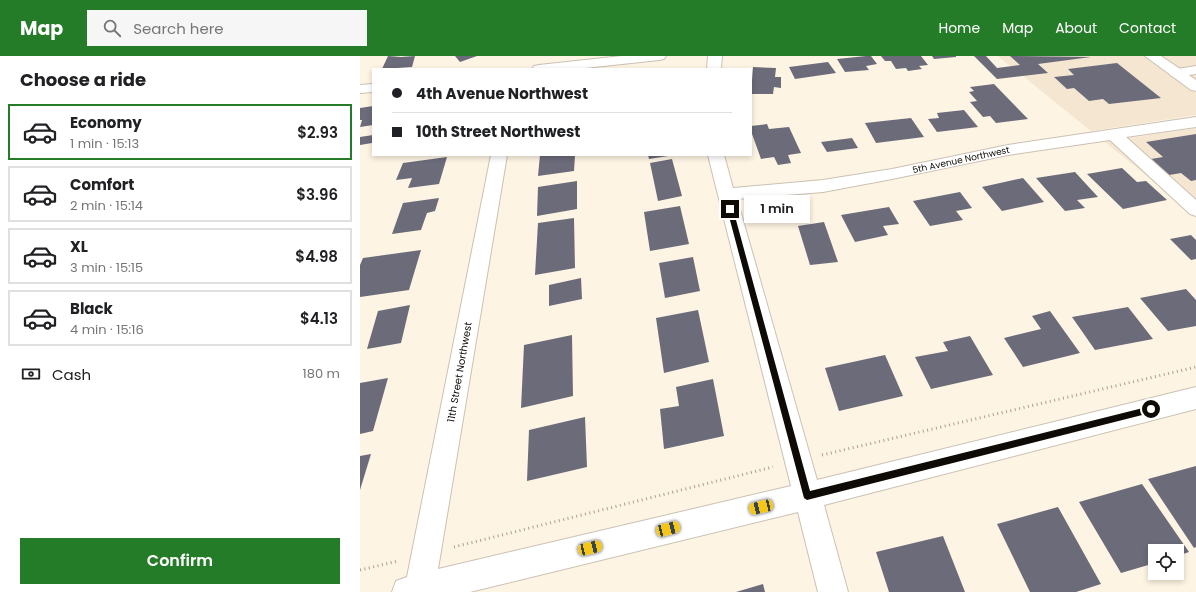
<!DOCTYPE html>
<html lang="en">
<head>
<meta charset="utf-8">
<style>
  body { margin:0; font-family:Poppins,sans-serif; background:#f6f6f6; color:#202124; height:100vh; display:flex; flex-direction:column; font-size:15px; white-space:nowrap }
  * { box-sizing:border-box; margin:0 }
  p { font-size:13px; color:#757577 }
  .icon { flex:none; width:22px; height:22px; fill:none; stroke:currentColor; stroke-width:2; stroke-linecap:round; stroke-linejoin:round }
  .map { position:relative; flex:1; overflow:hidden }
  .side { display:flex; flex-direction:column; background:#fff; width:360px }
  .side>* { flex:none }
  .guide { position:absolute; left:12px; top:12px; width:380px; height:88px; border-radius:0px; box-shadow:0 2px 6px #0003; display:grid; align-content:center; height:88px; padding:0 20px; background:#fff }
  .fabs { position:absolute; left:788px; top:488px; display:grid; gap:8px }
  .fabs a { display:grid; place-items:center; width:36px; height:36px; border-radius:0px; background:#fff; box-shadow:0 2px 6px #0003; font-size:20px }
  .end { position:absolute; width:18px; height:18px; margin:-9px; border:5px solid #0e0b06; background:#fff; box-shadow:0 0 0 2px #fff }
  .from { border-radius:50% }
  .bubble { position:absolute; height:28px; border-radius:0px; background:#fff; box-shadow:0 2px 6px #0003; font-size:13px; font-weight:600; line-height:28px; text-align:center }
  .car { position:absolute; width:12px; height:24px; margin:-12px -6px; border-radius:5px; box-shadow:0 0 3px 1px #0007; background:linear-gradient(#f5c518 24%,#345 0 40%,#f5c518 0 76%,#345 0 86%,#f5c518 0) }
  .guide b { display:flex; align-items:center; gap:14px; height:38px; font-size:15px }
  .guide b+b { border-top:1px solid #e0e0e0 }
  .guide i { width:10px; height:10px; background:#202124 }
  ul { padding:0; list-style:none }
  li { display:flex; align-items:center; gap:12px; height:56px; margin:0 8px 6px; padding:0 12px; border:2px solid #e0e0e0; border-radius:0px }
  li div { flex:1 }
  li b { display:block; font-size:15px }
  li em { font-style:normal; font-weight:600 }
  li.current { border-color:#247b28 }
  li>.icon { width:36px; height:36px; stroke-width:1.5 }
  h2 { padding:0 20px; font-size:18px; line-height:48px }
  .pay { display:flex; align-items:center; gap:10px; height:44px; padding:0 20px; font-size:15px }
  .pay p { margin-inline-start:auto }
  .cta { display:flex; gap:8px; margin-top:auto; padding:8px 20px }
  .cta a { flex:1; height:46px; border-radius:0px; background:#247b28; color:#fff; font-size:16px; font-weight:600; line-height:46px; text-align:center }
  header { display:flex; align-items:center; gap:24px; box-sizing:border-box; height:56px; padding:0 20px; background:#247b28; color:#fff }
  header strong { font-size:19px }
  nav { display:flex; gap:22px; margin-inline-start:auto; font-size:14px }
  .search { width:280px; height:36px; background:#f6f6f6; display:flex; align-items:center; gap:10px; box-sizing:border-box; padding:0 14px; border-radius:0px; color:#757577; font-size:15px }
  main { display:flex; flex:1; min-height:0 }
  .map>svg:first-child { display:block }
  .built { fill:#f4e6d0 }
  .building { fill:#6b6b7a }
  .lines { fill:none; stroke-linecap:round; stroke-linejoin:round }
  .minor-casing { stroke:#cbc1b3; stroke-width:2 }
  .major-casing { stroke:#cbc1b3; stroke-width:2 }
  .path { stroke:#a9a195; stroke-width:3; stroke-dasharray:1 3.5; stroke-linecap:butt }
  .minor { fill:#fff; fill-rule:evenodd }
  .major { fill:#fff; fill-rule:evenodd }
  .route { fill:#0e0b06 }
  .labels { text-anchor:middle; stroke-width:3; stroke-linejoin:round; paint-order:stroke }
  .far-street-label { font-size:9px; fill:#0e0b06; stroke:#fff }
  .street-label { font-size:10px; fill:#0e0b06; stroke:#fff }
</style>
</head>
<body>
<header>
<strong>Map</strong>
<div class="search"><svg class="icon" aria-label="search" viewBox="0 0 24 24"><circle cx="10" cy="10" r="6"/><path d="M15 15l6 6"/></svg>Search here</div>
<nav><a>Home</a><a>Map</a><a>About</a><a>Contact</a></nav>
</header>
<main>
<section class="side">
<h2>Choose a ride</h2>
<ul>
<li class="current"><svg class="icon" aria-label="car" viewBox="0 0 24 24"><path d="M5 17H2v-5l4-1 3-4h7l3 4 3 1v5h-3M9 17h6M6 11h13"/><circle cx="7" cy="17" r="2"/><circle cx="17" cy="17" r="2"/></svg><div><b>Economy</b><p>1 min · 15:13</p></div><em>$2.93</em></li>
<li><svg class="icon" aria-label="car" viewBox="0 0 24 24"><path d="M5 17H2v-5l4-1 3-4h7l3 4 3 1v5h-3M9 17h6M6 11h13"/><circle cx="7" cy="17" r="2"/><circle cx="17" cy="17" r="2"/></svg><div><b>Comfort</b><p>2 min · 15:14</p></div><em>$3.96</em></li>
<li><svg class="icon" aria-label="car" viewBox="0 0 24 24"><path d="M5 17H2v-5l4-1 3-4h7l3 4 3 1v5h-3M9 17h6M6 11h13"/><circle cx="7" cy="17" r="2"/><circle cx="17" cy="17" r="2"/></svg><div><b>XL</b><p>3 min · 15:15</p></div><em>$4.98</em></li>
<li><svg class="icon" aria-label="car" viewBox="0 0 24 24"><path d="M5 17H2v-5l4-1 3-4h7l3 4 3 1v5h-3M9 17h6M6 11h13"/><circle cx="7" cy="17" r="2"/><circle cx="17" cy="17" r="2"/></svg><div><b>Black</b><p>4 min · 15:16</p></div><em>$4.13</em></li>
</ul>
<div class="pay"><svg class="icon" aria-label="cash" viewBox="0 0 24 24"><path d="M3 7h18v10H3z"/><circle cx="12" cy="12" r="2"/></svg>Cash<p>180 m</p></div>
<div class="cta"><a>Confirm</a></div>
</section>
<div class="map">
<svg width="836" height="536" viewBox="0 0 836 536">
  <rect width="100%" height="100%" fill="#fef4e4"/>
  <path class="built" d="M 638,0 L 784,0 L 836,37 L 836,59 L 731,75 Z
    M 800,0 L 836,0 L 836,25 Z
    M 836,72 L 836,160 L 745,86 Z"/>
  <path class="building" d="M 28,0 L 41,1 L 55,0 L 52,11 L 22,13 Z
    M 95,0 L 117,0 L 100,6 Z
    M 506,0 L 511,0 L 517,8 L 506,10 L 509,14 L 485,16 L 477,3 Z
    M 521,0 L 561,0 L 568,9 L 559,10 L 562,13 L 548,15 L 546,12 L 536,13 L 531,5 L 525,5 Z
    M 572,0 L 596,0 L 596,1 L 574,3 Z
    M 614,0 L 626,0 L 637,12 L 660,9 L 650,0 L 731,1 L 678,8 L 688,17 L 637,23 Z
    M 468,6 L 476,17 L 435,23 L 429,11 Z
    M 757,7 L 801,42 L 749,48 L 743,43 L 729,45 L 714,32 L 707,33 L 694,21 L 714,19 L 708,13 Z
    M 393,11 L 416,12 L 415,21 L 421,21 L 421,32 L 414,31 L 413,38 L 391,38 Z
    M 634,28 L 668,63 L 636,67 L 630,60 L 623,61 L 610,46 L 617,45 L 609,36 L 614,35 L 610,31 Z
    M 13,50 L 13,69 L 0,71 L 2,64 L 0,64 L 0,52 Z
    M 604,54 L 618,71 L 577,76 L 568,63 L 579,62 L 577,57 Z
    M 551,62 L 564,81 L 516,87 L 505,67 Z
    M 407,68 L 409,73 L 429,71 L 441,97 L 428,99 L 431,107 L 418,109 L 414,101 L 401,103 L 391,75 L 391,70 Z
    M 836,78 L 836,124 L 831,125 L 821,117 L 809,119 L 791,103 L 803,101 L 786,86 Z
    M 13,79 L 12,87 L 0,89 L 0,81 Z
    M 492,82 L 498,92 L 467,96 L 461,86 Z
    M 180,99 L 215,99 L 214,115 L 178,120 Z
    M 288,99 L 308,99 L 308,100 L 289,103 Z
    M 87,101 L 79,128 L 48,132 L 52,122 L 36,124 L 43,107 Z
    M 312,103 L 322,140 L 298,145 L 290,107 Z
    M 762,112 L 777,126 L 786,125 L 807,144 L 763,153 L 727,118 Z
    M 715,116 L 738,141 L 717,144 L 725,152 L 705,155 L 676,122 Z
    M 663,122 L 684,146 L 642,155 L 622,131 Z
    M 217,125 L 217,153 L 177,160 L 178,131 Z
    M 600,136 L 612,152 L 596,155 L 603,164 L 570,170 L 553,145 Z
    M 79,142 L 75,155 L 67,157 L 61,174 L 32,178 L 43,147 Z
    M 320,150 L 329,188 L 290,195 L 284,156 Z
    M 529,151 L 539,168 L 523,170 L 528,179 L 495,186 L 481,159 Z
    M 214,162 L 215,212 L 175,219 L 178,167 Z
    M 464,166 L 478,206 L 450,209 L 438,170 Z
    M 831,179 L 836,184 L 836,203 L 831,204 L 810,183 Z
    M 61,194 L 49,234 L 0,241 L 0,209 L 3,202 Z
    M 333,201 L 340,235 L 305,242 L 299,207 Z
    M 221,222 L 222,243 L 189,250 L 189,229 Z
    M 826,233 L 836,244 L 836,270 L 808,275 L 780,242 Z
    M 50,249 L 41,287 L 7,293 L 18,255 Z
    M 768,251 L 793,283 L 735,294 L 712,261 Z
    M 338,254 L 349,306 L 304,317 L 296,262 Z
    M 690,255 L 720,297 L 663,311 L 644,282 L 681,273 L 672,260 Z
    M 212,279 L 213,340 L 161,352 L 164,289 Z
    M 610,280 L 633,319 L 571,333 L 555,301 L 588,295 L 583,286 Z
    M 525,299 L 543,340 L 479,355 L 465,312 Z
    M 28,322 L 13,375 L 0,378 L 0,327 Z
    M 353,323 L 364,380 L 304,393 L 300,353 L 319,350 L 316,331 Z
    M 225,361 L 227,411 L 167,425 L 169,374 Z
    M 11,398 L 0,434 L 0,400 Z
    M 836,410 L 836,491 L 834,492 L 788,423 Z
    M 782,428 L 829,496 L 817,500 L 817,495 L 795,495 L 795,507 L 761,517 L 719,446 Z
    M 698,451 L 741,528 L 716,536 L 670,536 L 637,468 Z
    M 583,480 L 605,536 L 529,536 L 516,496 Z
    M 403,528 L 405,536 L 376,536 Z"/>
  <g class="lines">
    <defs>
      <path id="minor" d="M 262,0 L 306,0 L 304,3 L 299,4 L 216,13 L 172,13 L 174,10 L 179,9 Z
        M 348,0 L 362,0 L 361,13 L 347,13 Z
        M 836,10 L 836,18 L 816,21 L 811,20 L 809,17 L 811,14 Z
        M 13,28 L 13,36 L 0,37 L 0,29 Z
        M 836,61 L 836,71 L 766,81 L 836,144 L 836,160 L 830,158 L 750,84 L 648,99 L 532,123 L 463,136 L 377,143 L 457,424 L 836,331 L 836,353 L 464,449 L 488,536 L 458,536 L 438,456 L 110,536 L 32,536 L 36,525 L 47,521 L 131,99 L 147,99 L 78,513 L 431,430 L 348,99 L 364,99 L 373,132 L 463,124 L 532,113 L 648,89 Z"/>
      <path id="major" d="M 785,0 L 801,0 L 836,24 L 836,35 L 831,34 Z"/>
    </defs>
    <use href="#minor" class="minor-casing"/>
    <use href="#major" class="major-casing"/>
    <path class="path" d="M 462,399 L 836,311
      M 94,491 L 413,411
      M 0,514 L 38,505"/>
    <use href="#minor" class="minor"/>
    <use href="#major" class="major"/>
  </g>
  <path class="route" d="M 370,151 L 373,153 L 450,435 L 791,350 L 795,353 L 794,356 L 447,444 L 444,442 L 367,153 Z"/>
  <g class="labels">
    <g class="far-street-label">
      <text transform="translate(601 104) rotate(-12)" y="3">5th Avenue Northwest</text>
    </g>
    <g class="street-label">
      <text transform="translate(99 316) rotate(-80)" y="4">11th Street Northwest</text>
    </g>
  </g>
</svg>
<div class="fabs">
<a><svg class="icon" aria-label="locate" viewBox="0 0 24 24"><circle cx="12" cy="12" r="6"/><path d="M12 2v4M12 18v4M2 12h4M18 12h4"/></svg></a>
</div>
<i class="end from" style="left:791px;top:353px"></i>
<i class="end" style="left:370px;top:153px"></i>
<div class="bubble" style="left:384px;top:139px;width:66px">1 min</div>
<i class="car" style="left:401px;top:451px;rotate:257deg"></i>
<i class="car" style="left:308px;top:473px;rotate:76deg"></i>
<i class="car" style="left:230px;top:492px;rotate:77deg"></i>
<div class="guide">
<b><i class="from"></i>4th Avenue Northwest</b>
<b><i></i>10th Street Northwest</b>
</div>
</div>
</main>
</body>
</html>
